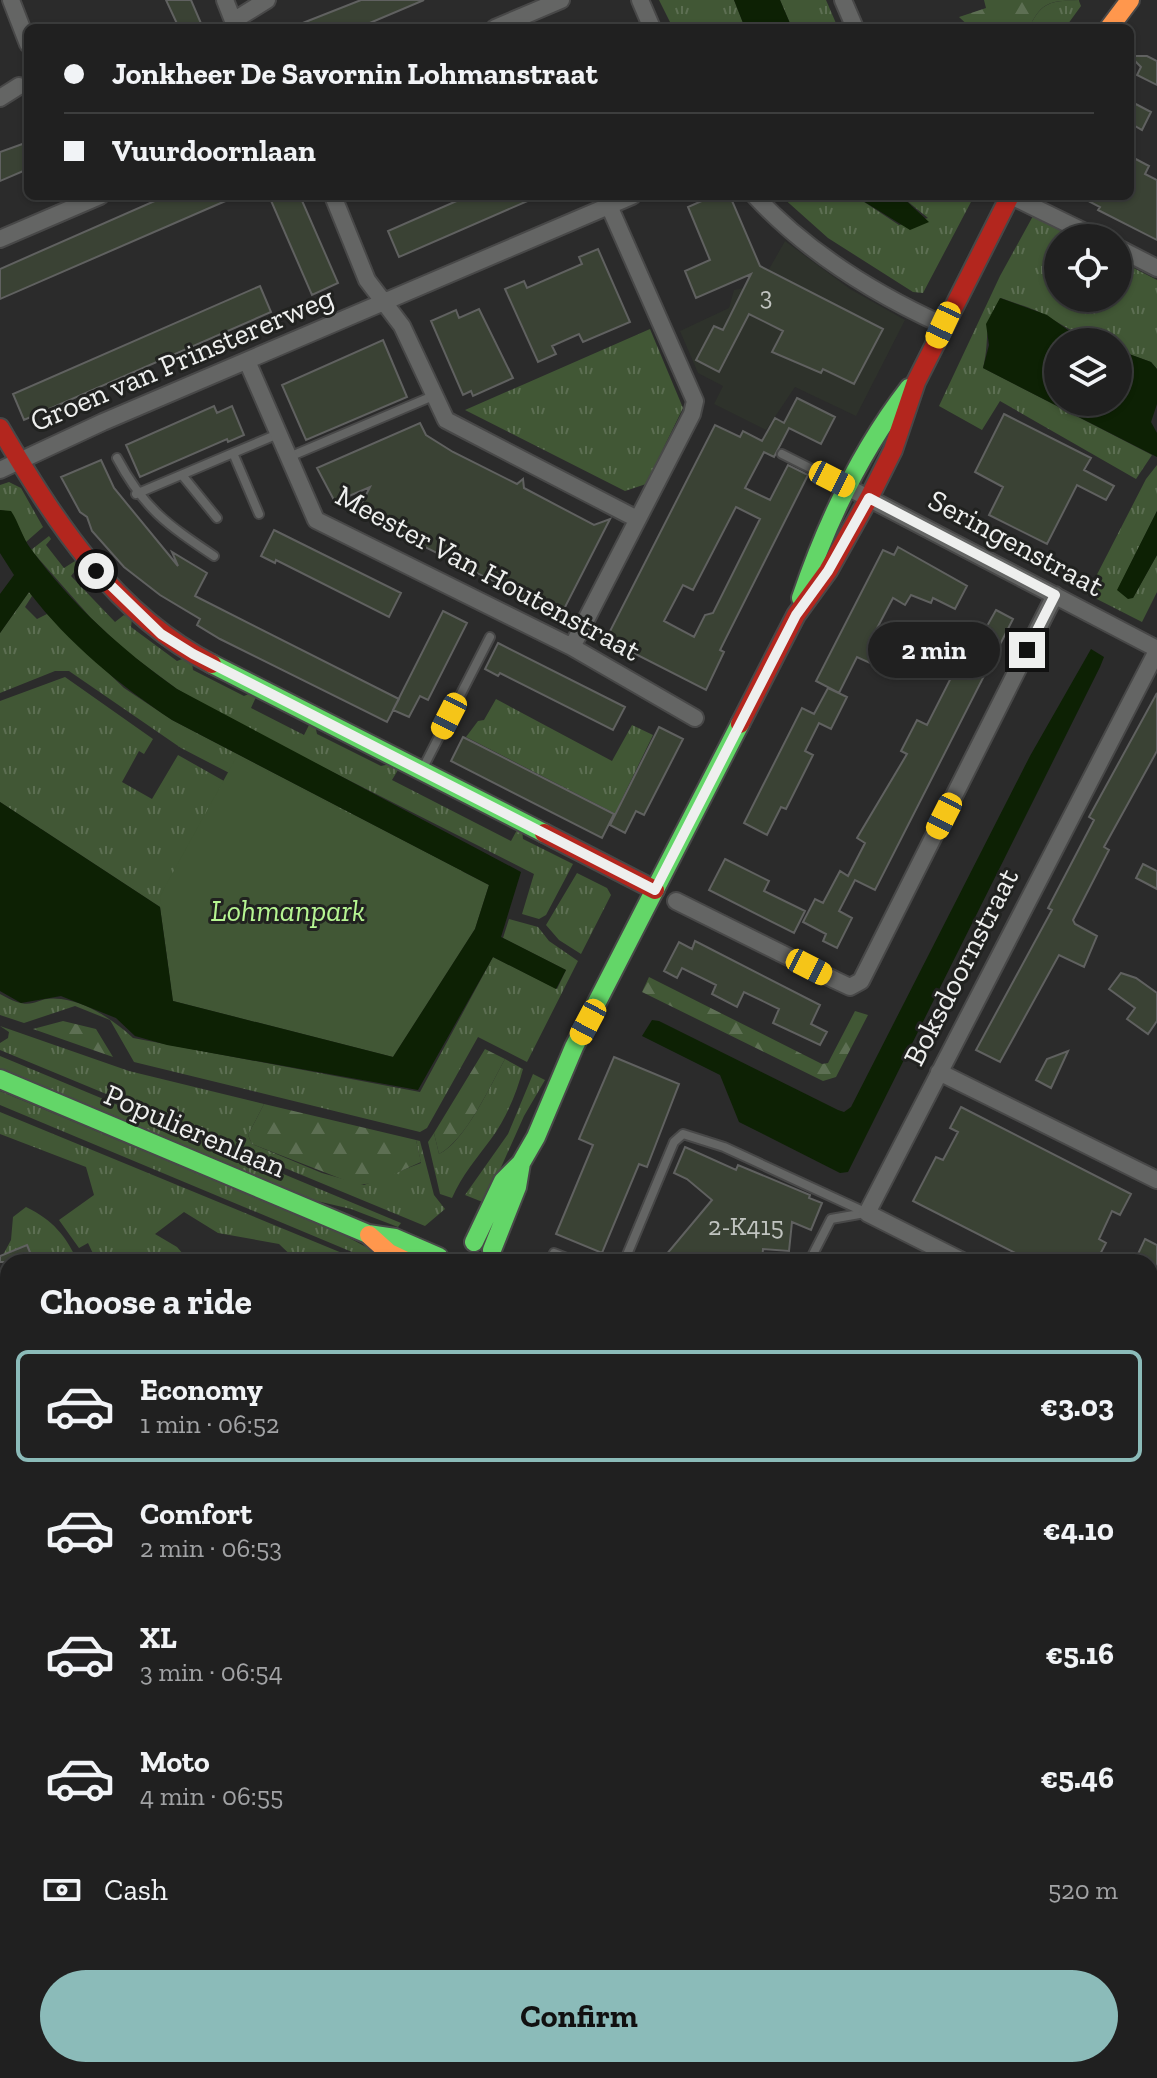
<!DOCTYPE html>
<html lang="en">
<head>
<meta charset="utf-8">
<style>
  body { margin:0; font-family:"Zilla Slab",serif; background:#282829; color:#f1f3f6; height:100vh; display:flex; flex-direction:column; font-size:30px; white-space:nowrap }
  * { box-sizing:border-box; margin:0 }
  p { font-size:26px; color:#a2a3a5 }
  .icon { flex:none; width:44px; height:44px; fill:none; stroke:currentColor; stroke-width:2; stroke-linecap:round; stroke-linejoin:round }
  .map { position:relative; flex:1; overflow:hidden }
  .details { position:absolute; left:0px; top:1254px; width:1158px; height:824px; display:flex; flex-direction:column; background:#202020; border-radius:24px 24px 0 0; box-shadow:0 2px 6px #0004,0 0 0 2px #3d3e3e }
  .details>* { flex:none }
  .guide { position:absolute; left:24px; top:24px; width:1110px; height:176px; border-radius:12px; box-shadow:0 2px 6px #0004,0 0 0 2px #3d3e3e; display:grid; align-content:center; height:176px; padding:0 40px; background:#202020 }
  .buttons { position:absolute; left:1044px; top:224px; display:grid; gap:16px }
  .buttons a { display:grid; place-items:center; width:88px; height:88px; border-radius:50%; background:#202020; box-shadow:0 2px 6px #0004,0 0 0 2px #3d3e3e; font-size:40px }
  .end { position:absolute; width:36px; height:36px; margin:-18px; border:10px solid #eeefee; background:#111; box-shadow:0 0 0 4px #111 }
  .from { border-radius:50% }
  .bubble { position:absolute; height:56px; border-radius:28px; background:#202020; box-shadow:0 2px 6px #0004,0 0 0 2px #3d3e3e; font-size:26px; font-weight:700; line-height:56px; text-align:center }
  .car { position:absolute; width:24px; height:48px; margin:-24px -12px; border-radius:10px; box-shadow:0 0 6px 2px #0007; background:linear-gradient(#f5c518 24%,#345 0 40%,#f5c518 0 76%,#345 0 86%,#f5c518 0) }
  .guide b { display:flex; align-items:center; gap:28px; height:76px; font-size:30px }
  .guide b+b { border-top:2px solid #3d3e3e }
  .guide i { width:20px; height:20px; background:#f1f3f6 }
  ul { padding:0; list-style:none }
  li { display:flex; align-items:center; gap:24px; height:112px; margin:0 16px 12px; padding:0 24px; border:4px solid transparent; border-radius:12px }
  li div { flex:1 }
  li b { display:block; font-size:30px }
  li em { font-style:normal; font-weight:700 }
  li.on { border-color:#8bbbb9 }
  li>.icon { width:72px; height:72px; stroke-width:1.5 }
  h2 { padding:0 40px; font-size:36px; line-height:96px }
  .pay { display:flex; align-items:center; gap:20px; height:88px; padding:0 40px; font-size:30px }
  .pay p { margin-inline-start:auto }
  .primary-button { display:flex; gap:16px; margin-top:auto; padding:16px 40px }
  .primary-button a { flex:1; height:92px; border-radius:48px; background:#8bbbb9; color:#111; font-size:32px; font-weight:700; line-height:92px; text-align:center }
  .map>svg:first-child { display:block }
  .built { fill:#2e322b }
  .grass { fill:url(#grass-tufts) }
  .forest { fill:url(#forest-firs) }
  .green { fill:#415735 }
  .water { fill:#0d2104 }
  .building { fill:#3a4234; stroke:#606160; stroke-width:2; fill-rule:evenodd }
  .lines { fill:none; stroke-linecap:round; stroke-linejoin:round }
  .lane-casing { stroke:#484848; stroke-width:12 }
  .street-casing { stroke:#484848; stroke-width:20 }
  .fast-casing { stroke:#484848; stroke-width:22 }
  .slow-casing { stroke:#484848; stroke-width:22 }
  .jam-casing { stroke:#484848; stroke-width:22 }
  .lane { stroke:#646564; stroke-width:8 }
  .street { stroke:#646564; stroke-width:16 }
  .fast { stroke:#63d668; stroke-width:18 }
  .slow { stroke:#ff974d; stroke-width:18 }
  .jam { stroke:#b3261e; stroke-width:18 }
  .route { stroke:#eeefee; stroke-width:10 }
  .labels { text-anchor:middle; stroke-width:6; stroke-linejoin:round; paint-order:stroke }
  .number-label { font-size:26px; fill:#c1c4c0 }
  .street-label { font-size:30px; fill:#eeefee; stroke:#212220 }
  .park-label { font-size:30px; font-style:italic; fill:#b6f592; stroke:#212220 }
</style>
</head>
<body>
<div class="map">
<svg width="1157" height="2078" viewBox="0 0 1157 2078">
  <defs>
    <pattern id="grass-tufts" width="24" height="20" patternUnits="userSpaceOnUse" patternTransform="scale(2)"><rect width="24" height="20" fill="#415735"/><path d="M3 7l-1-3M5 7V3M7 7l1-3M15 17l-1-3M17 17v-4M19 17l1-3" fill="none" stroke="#5d6f53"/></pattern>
    <pattern id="forest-firs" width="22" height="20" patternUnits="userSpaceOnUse" patternTransform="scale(2)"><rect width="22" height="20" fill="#415735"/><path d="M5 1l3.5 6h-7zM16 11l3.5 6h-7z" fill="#5d6f53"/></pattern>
  </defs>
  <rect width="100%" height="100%" fill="#2b2b2b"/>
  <path class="built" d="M 785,241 L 850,289 L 905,320 L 856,416 L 795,387 L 766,430 L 714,404 L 723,386 L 698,373 L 680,331 L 729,308 L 734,290 L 760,285 Z"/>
  <path class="grass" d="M 659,0 L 734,0 L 745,28 L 673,28 Z
    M 780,0 L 826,0 L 838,28 L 792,28 Z
    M 1079,1 L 1081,6 L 1065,28 L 1029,28 C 1041,2 1052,0 1079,1 Z
    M 781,196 L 855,196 L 899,225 L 928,218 L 901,196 L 971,196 L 972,200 L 923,293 L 913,292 L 828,238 Z
    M 1033,216 L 1077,238 L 1058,238 L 1058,298 L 1118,298 L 1118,260 L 1157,280 L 1157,369 L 1151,362 L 1118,350 L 1118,342 C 1088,342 1073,331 1048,317 C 1034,308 1016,304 1001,298 C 981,327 991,336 983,368 L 1152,455 L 1136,479 L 1000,401 L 982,430 L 939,406 L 1000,276 Z
    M 650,329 L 683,408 L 646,484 L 625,491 L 465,410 Z
    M 1157,465 L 1157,511 L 1118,589 L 1133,598 L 1157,555 L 1157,592 L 1142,622 L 1087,594 L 1146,479 Z
    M 9,482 L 21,488 L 43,527 L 26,542 L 11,512 L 0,510 L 0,485 Z
    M 49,536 L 51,539 L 46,545 L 64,568 L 75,561 L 79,566 L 71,576 L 115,622 L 124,615 L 132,619 L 131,627 L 177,661 L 185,658 L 192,662 L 193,670 L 244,696 L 251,693 L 256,697 L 251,708 L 304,735 L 309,725 L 315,725 L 317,734 L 381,766 L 390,764 L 398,770 L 392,780 L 511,841 L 517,830 L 522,830 L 523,839 L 573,864 L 546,915 L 539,919 L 522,914 L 534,874 L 226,718 L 177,689 L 126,651 L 91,618 L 31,550 Z
    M 29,592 L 32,596 L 25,607 L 37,619 L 47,614 L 124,688 L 172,720 L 464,872 L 372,847 L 181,748 L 69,671 L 55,671 L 0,693 L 0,633 Z
    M 65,677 L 153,739 L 144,754 L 139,751 L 122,782 L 152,799 L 178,755 L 224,781 L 186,854 L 173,1001 L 160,907 L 0,802 L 0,701 Z
    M 496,699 L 612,761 L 632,725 L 653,735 L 620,803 L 618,815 L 466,737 L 478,721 L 484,720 Z
    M 577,873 L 607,888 L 611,895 L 581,954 L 559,940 L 546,925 Z
    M 509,919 L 538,927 L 549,941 L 578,961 L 527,1062 L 478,1037 L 427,1128 L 420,1132 L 134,1062 L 110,1020 L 75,1006 L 24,1023 L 0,1015 L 0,994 C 37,1015 31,995 61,999 C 87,1002 115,1021 133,1038 L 420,1092 L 493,957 L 557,989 L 566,970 L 503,938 Z
    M 0,1026 L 129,1071 L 264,1104 L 248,1135 L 252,1144 L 322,1173 L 364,1185 L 421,1163 L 416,1140 L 420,1141 L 434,1195 L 445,1209 L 425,1226 L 0,1050 L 0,1043 L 8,1038 L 9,1032 Z
    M 0,1056 L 401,1223 L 398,1227 L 351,1209 L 317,1201 L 0,1070 Z
    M 505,1059 L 523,1069 C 517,1092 506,1119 491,1139 C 477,1158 462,1175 452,1198 L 440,1194 L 428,1142 L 434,1133 L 439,1154 C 465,1142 491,1084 505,1059 Z
    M 533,1074 L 545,1080 L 524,1116 L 485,1203 L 465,1195 L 508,1134 Z
    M 0,1091 L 336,1231 L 389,1259 L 376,1262 L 0,1105 Z
    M 0,1112 L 342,1253 L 361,1262 L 298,1262 L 279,1244 L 218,1233 L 184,1212 L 155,1234 L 177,1247 L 190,1262 L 97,1262 L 88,1243 L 79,1248 L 59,1220 L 94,1195 L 86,1167 L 0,1134 Z
    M 26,1207 C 53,1220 66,1236 78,1262 L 50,1262 L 47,1255 L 33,1261 L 26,1245 L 3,1255 L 11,1240 L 13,1217 Z"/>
  <path class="forest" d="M 984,0 L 1079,0 L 1079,1 C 1051,0 1041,2 1029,28 L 971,28 L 959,17 L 986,8 Z
    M 649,977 L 822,1064 L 828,1063 L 855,1011 L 868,1015 L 836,1077 L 823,1081 L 642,992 Z
    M 63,1021 L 96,1029 L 113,1057 L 33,1029 Z
    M 485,1049 L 505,1059 C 490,1086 466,1140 439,1154 L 434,1133 Z
    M 264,1104 L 416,1140 L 421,1162 L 374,1183 L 357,1185 L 252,1144 L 248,1135 Z"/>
  <path class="green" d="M 237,756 L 489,885 L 475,929 L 393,1057 L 173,1001 L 160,896 Z
    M 0,1819 L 8,1822 L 8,2070 L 607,2070 L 626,2078 L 0,2078 Z"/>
  <path class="water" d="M 734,0 L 780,0 L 792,28 L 745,28 Z
    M 855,196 L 901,196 L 929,222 L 910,230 Z
    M 1000,298 L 1047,315 L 1072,333 L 1096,342 L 1058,342 L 1058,402 L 1118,402 L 1118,350 L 1151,362 L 1157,369 L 1157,404 L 1151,422 L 1157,433 L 1157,457 L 983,368 L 989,345 L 986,324 Z
    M 0,510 L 11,511 C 19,523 22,537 31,549 C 71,604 122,650 177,689 L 521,872 L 501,937 L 566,970 L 556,989 L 493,957 L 418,1090 L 167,1045 L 135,1036 L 116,1018 L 61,996 L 21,1003 L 0,991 L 0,802 L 160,907 L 173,1001 L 393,1057 L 475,929 L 489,885 L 172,720 C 118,684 69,644 29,592 L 0,633 L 0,594 L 14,575 L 0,553 Z
    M 1157,511 L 1157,555 L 1133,598 L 1128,599 L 1117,590 Z
    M 1091,649 L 1104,657 L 1100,667 L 848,1172 L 840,1173 L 739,1122 L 720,1075 L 642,1036 L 652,1020 L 659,1021 L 838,1110 L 844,1112 L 851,1107 L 1030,756 Z"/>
  <path class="building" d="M 166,0 L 191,0 L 203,28 L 179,28 Z
    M 361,0 L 424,0 L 358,28 L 290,28 Z
    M 1130,56 L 1147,56 L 1157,61 L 1157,85 L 1137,75 L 1141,67 Z
    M 1130,101 L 1151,112 L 1142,130 L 1130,123 Z
    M 28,142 L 28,169 L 0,181 L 0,152 Z
    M 1130,156 L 1149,166 L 1145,174 L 1157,180 L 1157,240 L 1098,210 L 1100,207 L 1079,196 L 1130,196 Z
    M 166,196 L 237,196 L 0,299 L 0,269 Z
    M 269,196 L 300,196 L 338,283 L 312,295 Z
    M 468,196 L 539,196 L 399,257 L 388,231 Z
    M 713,196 L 730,196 L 760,266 L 883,329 L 854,384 L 823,369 L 821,373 L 772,352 L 783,331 L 749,314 L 719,372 L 696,360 L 714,326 L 723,330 L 751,274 L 696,298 L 685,271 L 710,260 L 688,207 Z
    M 598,249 L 630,322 L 583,342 L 579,334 L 552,346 L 556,354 L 538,362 L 505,289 L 524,281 L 527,288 L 582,264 L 579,257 Z
    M 260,286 L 271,312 L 24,420 L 13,394 Z
    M 479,309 L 513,378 L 473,396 L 471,391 L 463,395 L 431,321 L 456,310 L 459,318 Z
    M 383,340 L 407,397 L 306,440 L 282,385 Z
    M 797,398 L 835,417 L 821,444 L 789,428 L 774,457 L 764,452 L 745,488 L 770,500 L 788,465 L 808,475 L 720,650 L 724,652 L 706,690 L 606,639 L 715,425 L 740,437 L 743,431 L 762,441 L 775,418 L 784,423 ZM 736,507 L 760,519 L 713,613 L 705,615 L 694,637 L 664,621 L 683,585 L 693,590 Z
    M 214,406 L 217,413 L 232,406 L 244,435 L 228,442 L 227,439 L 140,477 L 126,445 Z
    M 1004,414 L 1091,458 L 1084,470 L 1114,486 L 1106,500 L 1077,485 L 1047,544 L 989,515 L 1003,487 L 975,472 Z
    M 420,423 L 426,435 L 453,452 L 517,484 L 523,479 L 524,488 L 594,525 L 610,519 L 561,615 L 357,513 L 370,487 L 335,502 L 317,468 Z
    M 101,460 L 114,488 L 178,566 L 172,552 L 207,573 L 195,596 L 399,699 L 387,722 L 220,639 L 197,625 L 200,619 L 160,595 L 124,567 L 92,531 L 87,517 L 80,512 L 61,477 Z
    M 274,530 L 401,593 L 389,617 L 276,560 L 275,563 L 261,556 Z
    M 898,547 L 967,586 L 955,609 L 933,598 L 931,603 L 911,595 L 905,605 L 893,598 L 876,630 L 880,631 L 875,640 L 880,643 L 870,663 L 857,657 L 839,693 L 816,681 L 883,550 L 894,555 Z
    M 996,610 L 1013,619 L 875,890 L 855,880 L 839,911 L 852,918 L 837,948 L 823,941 L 826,934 L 803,922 L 815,899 L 823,903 L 840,871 L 848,876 L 865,843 L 857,838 L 907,754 L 901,751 L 917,720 L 927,725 L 957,666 L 963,669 Z
    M 443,611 L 467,623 L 428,700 L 420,696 L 409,717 L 393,710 Z
    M 498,643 L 625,707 L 613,730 L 500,673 L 498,676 L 485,669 Z
    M 828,688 L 847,697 L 831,729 L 819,723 L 805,751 L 813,755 L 786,809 L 781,807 L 767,835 L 744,823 L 802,708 L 814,714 Z
    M 1157,693 L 1157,751 L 1104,847 L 1109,850 L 1073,920 L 1075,924 L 1097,936 L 1084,967 L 1059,955 L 1000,1062 L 976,1050 L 1052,910 L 1048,908 L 1094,820 L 1089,817 Z
    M 659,727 L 683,739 L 644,815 L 636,811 L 625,833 L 610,825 Z
    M 463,737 L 614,814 L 602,838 L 451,761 Z
    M 725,859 L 769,881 L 764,891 L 805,911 L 794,933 L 709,890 Z
    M 1143,864 L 1157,871 L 1157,889 L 1136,878 Z
    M 695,941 L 820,1005 L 811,1024 L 827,1032 L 820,1045 L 773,1023 L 779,1009 L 744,992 L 737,1007 L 712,994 L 716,985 L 682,968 L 677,978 L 664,971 L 679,942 L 692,949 Z
    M 1121,973 L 1136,978 L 1157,993 L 1157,1021 L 1148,1034 L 1127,1019 L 1135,1008 L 1109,989 Z
    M 1068,1051 L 1051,1088 L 1036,1080 L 1047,1059 Z
    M 614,1057 L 679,1084 L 647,1167 L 639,1164 L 602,1253 L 556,1234 L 593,1145 L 579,1139 Z
    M 961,1107 L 1131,1194 L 1120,1215 L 1112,1211 L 1099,1239 L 1106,1243 L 1096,1262 L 1033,1262 L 913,1201 L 936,1157 L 943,1160 L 958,1132 L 950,1128 Z
    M 685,1147 L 736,1170 L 738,1165 L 810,1195 L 809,1198 L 822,1203 L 811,1230 L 792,1222 L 789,1251 L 763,1249 L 762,1262 L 660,1262 L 712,1200 L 687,1179 L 674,1173 Z
    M 1145,1239 L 1157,1245 L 1157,1266 L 1137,1256 Z
    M 27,1245 L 34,1262 L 0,1262 L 0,1256 Z"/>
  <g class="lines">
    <defs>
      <path id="lane" d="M 233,453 L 278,434
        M 782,454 L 846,486
        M 289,457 L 433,396
        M 117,458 C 144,509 168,525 214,556
        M 182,475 L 217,518
        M 136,494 L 233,453 L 259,514
        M 423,768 L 490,637
        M 554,1253 L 577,1262
        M 624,1262 L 674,1142 L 683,1134 L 724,1147 L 867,1213
        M 809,1262 L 831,1219 L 865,1213
        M 0,1314 L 8,1313
        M 0,1352 L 8,1353
        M 1150,1498 L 1157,1501"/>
      <path id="street" d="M 11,0 L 28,44
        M 225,0 L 236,28
        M 640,0 L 652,28
        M 843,0 L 855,28
        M 233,21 L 267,0
        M 495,28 L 561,0
        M 0,98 L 19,86
        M 333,196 L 367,280 L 402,326 L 446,420 L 635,518
        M 755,196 C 806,251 875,294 943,325
        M 1011,196 L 1097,238
        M 0,239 L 100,196
        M 1118,248 L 1157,268
        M 247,361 L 316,520 L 572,647 L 695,718
        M 0,470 L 103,422 L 632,196
        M 849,488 L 1157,649
        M 572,647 L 692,414 L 695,401 L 610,208
        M 676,901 L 835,980 L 850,987 L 861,981 L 1055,595
        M 939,1072 L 1157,1180
        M 964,1262 L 867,1213 L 1157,651
        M 1150,1357 L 1157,1360
        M 0,1391 L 8,1395
        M 0,1449 L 8,1452
        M 1150,1702 L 1157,1705
        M 1150,1766 L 1157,1754
        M 1150,1958 L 1157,1960
        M 1102,2070 L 1107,2078
        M 633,2071 L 633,2070
        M 830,2078 L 833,2070"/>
      <path id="fast" d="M 801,598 C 826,524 861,450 909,388
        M 212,664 L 544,833
        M 0,1079 L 368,1234 L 395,1238 L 439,1257
        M 474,1242 L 503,1181 L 521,1163 L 536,1137 L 574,1047 L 740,724
        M 492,1250 L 517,1187 L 521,1163
        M 1150,1542 L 1157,1544"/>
      <path id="slow" d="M 1109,28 L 1130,0
        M 369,1235 L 389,1253 L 408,1262
        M 1150,1581 L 1157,1585"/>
      <path id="jam" d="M 0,428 C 54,520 114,614 212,664
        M 740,724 L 796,615 L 828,571 L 869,498 L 893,450 L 916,382 L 1010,196
        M 544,833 L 655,890"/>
    </defs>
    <use href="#lane" class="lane-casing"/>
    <use href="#street" class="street-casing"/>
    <use href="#fast" class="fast-casing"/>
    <use href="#slow" class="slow-casing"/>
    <use href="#jam" class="jam-casing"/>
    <use href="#lane" class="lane"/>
    <use href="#street" class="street"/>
    <use href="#fast" class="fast"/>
    <use href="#slow" class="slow"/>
    <use href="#jam" class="jam"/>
  </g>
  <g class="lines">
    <path class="route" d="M 96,571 L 161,634 L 193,654 L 655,890 L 796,615 L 828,571 L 869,498 L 1055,595 L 1027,650"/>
  </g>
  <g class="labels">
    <g class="number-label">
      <text x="766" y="305">3</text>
      <text x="746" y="1235">2-K415</text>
    </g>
    <g class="street-label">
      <text transform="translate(182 359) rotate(-23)" y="10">Groen van Prinstererweg</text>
      <text transform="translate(1016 543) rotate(28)" y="10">Seringenstraat</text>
      <text transform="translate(488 573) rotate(28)" y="10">Meester Van Houtenstraat</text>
      <text transform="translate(961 967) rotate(-63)" y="10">Boksdoornstraat</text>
      <text transform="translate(195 1131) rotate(23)" y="10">Populierenlaan</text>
    </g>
    <g class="park-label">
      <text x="288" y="921">Lohmanpark</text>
    </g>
  </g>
</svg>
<div class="buttons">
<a><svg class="icon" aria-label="locate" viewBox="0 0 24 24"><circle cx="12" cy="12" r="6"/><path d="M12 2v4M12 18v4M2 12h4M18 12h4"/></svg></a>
<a><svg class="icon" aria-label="layers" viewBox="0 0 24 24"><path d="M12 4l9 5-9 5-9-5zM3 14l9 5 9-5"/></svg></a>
</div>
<i class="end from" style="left:96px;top:571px"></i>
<i class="end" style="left:1027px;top:650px"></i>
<div class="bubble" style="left:868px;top:622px;width:132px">2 min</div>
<i class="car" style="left:943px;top:325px;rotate:205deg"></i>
<i class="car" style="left:832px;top:479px;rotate:117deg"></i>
<i class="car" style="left:449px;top:716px;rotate:207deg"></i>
<i class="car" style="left:944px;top:816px;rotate:207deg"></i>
<i class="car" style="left:809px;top:967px;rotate:117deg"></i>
<i class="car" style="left:588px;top:1022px;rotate:208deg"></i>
<div class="guide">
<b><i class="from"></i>Jonkheer De Savornin Lohmanstraat</b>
<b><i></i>Vuurdoornlaan</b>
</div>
<section class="details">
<h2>Choose a ride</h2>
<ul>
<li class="on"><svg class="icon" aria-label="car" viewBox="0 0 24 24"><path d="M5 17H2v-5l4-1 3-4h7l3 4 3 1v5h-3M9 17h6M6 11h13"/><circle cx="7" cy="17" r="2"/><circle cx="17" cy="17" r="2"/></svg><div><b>Economy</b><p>1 min · 06:52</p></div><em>€3.03</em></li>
<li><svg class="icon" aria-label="car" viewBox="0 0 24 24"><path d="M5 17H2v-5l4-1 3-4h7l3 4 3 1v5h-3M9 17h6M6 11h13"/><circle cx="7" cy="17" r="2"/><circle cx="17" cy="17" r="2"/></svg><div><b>Comfort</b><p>2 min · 06:53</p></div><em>€4.10</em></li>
<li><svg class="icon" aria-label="car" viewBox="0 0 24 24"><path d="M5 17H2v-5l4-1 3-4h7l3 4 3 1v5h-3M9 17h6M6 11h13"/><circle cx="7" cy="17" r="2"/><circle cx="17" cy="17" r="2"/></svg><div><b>XL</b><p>3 min · 06:54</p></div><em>€5.16</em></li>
<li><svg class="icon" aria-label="car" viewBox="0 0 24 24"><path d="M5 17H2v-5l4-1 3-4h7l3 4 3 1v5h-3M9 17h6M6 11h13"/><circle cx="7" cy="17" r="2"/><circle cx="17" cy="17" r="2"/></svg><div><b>Moto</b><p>4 min · 06:55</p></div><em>€5.46</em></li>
</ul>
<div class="pay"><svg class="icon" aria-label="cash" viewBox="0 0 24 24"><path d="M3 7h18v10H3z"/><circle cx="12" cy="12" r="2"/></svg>Cash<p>520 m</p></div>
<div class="primary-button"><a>Confirm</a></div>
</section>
</div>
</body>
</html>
